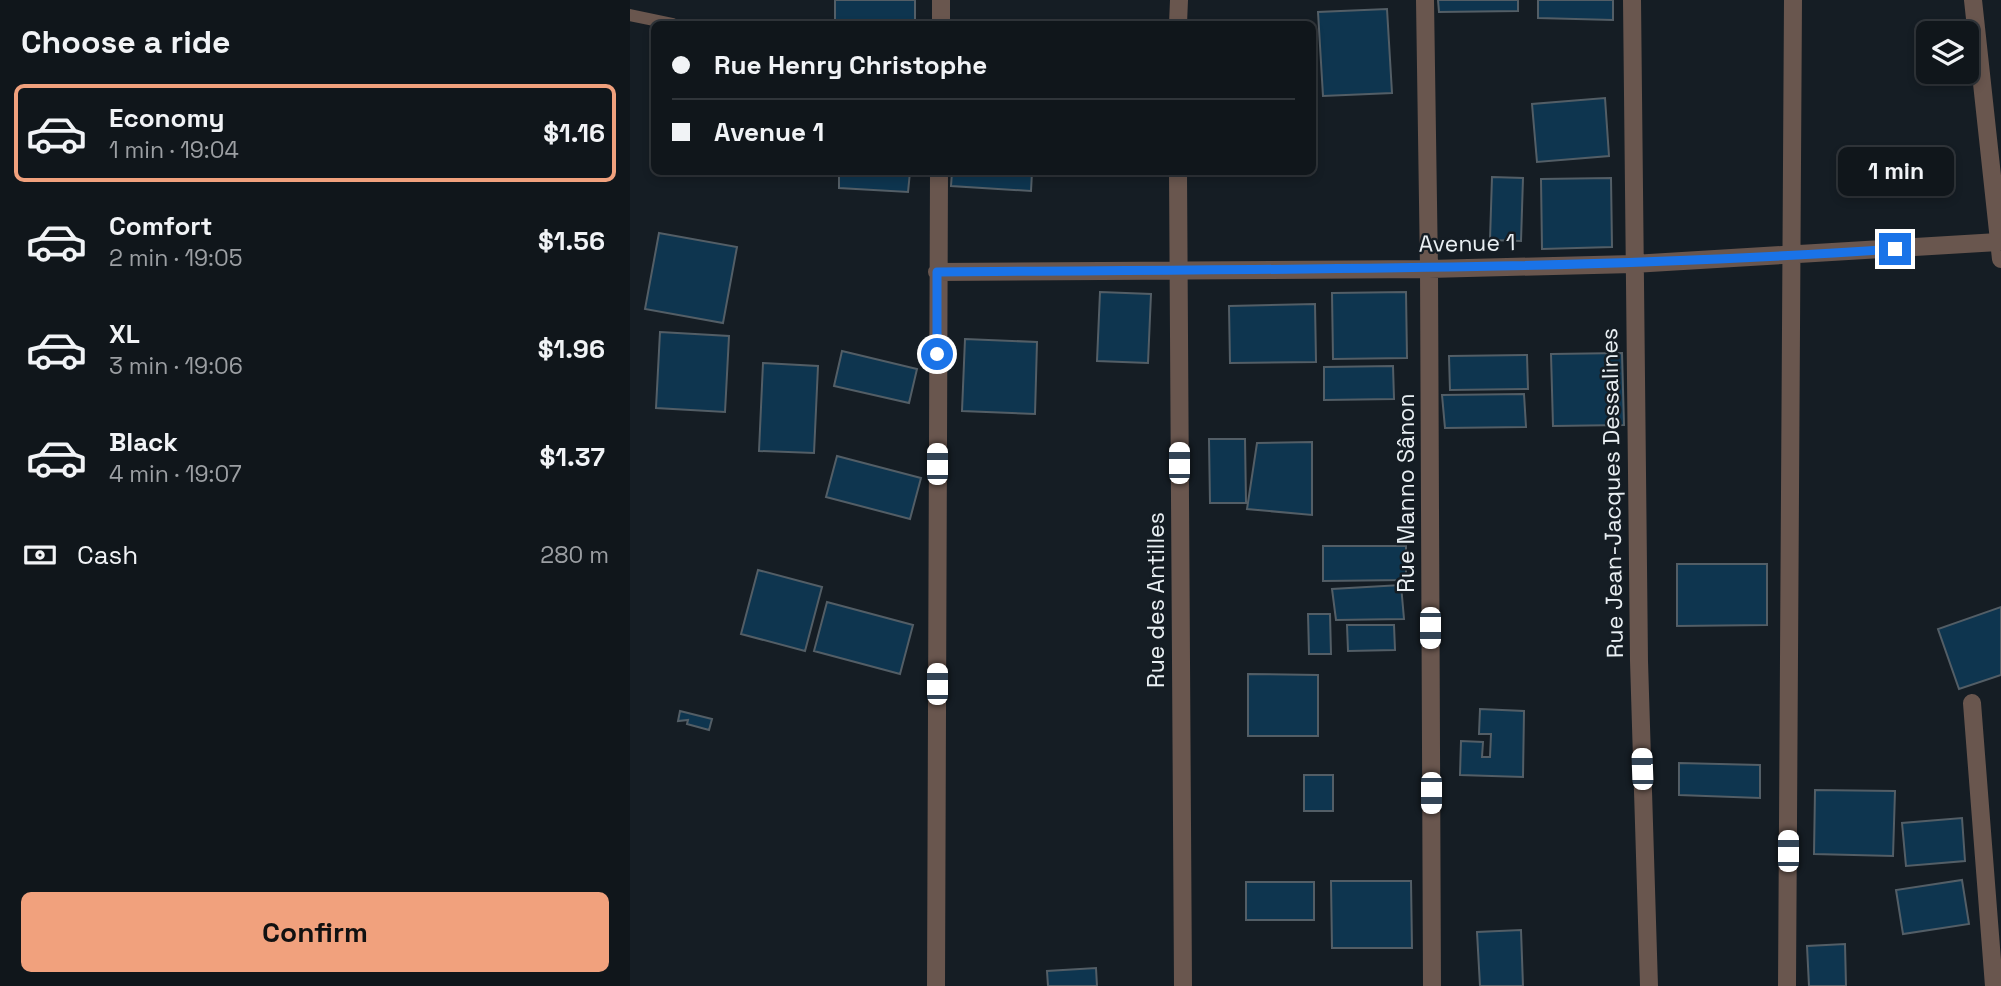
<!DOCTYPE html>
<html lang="en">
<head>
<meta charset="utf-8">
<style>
  body { margin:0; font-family:"Space Grotesk",sans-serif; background:#191f24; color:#f1f3f6; height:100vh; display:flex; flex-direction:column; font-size:26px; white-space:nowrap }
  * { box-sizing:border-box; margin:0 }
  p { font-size:23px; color:#9c9fa3 }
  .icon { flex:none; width:38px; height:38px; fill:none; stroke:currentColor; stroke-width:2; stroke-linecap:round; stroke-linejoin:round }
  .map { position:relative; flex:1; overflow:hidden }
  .panel { display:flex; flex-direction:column; background:#10161b; width:630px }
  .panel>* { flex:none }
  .hud { position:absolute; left:21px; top:21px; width:665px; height:154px; border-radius:10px; box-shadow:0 4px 10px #0003,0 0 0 2px #30353a; display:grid; align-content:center; height:154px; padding:0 21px; background:#10161b }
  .controls { position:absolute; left:1286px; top:21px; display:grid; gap:14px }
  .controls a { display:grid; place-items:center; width:63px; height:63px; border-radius:10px; background:#10161b; box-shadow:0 4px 10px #0003,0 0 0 2px #30353a; font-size:35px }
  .end { position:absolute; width:32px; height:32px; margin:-16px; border:9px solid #1a73e8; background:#fff; box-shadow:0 0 0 4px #fff }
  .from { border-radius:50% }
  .bubble { position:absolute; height:49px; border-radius:10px; background:#10161b; box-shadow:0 4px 10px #0003,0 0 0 2px #30353a; font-size:23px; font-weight:800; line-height:49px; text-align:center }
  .car { position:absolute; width:21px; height:42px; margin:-21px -10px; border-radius:9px; box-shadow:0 0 5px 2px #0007; background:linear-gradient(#fff 24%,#345 0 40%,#fff 0 76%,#345 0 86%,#fff 0) }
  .hud b { display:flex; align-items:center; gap:24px; height:66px; font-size:26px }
  .hud b+b { border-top:2px solid #30353a }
  .hud i { width:18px; height:18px; background:#f1f3f6 }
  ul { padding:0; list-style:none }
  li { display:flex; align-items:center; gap:21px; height:98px; margin:0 14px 10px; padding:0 7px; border:4px solid transparent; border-radius:10px }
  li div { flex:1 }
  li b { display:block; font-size:26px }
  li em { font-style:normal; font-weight:800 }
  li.selected { border-color:#f1a17d }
  li>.icon { width:63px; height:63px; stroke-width:1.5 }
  h2 { padding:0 21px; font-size:32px; line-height:84px }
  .pay { display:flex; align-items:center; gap:18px; height:77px; padding:0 21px; font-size:26px }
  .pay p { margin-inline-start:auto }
  .action { display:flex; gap:14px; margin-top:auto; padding:14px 21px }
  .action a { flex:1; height:80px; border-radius:10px; background:#f1a17d; color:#111; font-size:28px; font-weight:800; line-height:80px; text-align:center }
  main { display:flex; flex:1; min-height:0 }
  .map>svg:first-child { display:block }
  .building { fill:#0e354f; stroke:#535e66; stroke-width:2 }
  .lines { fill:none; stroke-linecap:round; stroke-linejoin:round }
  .service { stroke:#69564e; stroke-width:12 }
  .minor { stroke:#69564e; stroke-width:18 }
  .route { stroke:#1a73e8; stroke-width:9 }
  .labels { text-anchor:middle; stroke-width:5; stroke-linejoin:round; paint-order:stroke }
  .street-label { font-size:23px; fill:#e9eff3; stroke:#151d24 }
</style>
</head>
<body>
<main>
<section class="panel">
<h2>Choose a ride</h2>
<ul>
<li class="selected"><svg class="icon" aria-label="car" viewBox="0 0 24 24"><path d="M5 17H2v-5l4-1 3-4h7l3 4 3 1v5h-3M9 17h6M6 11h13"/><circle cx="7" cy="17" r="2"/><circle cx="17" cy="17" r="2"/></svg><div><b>Economy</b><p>1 min · 19:04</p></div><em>$1.16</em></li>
<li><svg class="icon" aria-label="car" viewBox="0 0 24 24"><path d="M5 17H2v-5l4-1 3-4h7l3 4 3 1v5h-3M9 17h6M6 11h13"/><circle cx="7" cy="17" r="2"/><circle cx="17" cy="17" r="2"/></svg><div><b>Comfort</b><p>2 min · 19:05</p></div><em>$1.56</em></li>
<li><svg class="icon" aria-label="car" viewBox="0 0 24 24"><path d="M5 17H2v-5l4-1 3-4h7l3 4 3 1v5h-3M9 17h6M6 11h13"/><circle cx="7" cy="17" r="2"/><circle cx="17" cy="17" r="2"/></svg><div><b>XL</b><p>3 min · 19:06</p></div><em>$1.96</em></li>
<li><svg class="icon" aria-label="car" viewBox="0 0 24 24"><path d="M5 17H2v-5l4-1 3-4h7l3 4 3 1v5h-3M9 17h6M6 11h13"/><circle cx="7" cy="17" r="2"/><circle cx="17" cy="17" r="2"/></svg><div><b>Black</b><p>4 min · 19:07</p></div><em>$1.37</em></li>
</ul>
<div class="pay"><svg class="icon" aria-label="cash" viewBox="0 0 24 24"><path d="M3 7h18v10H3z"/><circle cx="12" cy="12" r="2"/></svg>Cash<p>280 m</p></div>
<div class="action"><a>Confirm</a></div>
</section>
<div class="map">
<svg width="1371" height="986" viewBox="0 0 1371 986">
  <rect width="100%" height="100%" fill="#151d24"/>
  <path class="building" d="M 205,0 L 285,0 L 285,24 L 205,24 Z
    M 808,0 L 888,0 L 888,11 L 809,12 Z
    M 908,0 L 983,0 L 983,20 L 908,18 Z
    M 757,9 L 762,93 L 693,96 L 688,12 Z
    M 975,98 L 979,156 L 907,162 L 902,104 Z
    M 209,172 L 280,172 L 278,192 L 209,188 Z
    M 322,172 L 402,172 L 401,191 L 321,186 Z
    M 862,177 L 893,178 L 891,241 L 860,240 Z
    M 981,178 L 982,247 L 912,249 L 911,179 Z
    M 29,233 L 107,247 L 93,323 L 15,309 Z
    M 470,292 L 521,294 L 518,363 L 467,361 Z
    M 776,292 L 777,358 L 703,359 L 702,293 Z
    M 685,304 L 686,362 L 600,363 L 599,306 Z
    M 30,332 L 99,336 L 95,412 L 26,408 Z
    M 335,339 L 407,342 L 405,414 L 332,411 Z
    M 212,351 L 287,369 L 279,403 L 204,386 Z
    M 992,353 L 994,425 L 923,426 L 921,354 Z
    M 897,355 L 898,389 L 820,390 L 819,356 Z
    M 133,363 L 188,366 L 184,453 L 129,451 Z
    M 763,366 L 764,399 L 694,400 L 694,367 Z
    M 894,394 L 896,427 L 815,428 L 812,395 Z
    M 579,439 L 615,439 L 616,503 L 580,503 Z
    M 682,442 L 682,515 L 617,509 L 627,443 Z
    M 207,456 L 291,478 L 280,519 L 196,497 Z
    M 693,546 L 776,546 L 776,580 L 693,581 Z
    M 1047,564 L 1137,564 L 1137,625 L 1047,626 Z
    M 128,570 L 192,587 L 175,651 L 111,634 Z
    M 771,585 L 774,619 L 706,620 L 702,589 Z
    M 197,602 L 283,625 L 270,674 L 184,651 Z
    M 1371,607 L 1371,675 L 1329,689 L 1308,629 Z
    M 678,614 L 700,614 L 701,654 L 679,654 Z
    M 717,625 L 764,625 L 765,650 L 718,651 Z
    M 618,674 L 688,675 L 688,736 L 618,736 Z
    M 850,709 L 894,711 L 893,777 L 830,775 L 831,741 L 853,742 L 852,757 L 860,757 L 861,734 L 849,734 Z
    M 50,711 L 82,719 L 79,730 L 57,724 L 58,720 L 48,721 Z
    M 1049,763 L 1130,765 L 1130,798 L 1049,795 Z
    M 674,775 L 703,775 L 703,811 L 674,811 Z
    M 1185,790 L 1265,791 L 1263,856 L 1184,854 Z
    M 1332,818 L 1335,861 L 1276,866 L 1272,823 Z
    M 1332,880 L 1339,924 L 1273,934 L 1266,890 Z
    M 701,881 L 781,881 L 782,948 L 702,948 Z
    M 616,882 L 684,882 L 684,920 L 616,920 Z
    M 891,930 L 893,986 L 850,986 L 847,932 Z
    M 1215,944 L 1216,986 L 1179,986 L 1177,946 Z
    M 466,968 L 467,986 L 418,986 L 417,971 Z"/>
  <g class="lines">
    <path class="service" d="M 0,15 L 43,24"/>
    <path class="minor" d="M 795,0 L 799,269 L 802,986
      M 1002,0 L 1009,661 L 1019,986
      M 1343,0 L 1371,259
      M 311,24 L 311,0
      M 548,24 L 549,0
      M 548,172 L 553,986
      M 307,272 L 799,269 L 1003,264 L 1368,242
      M 1342,703 L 1364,986
      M 306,986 L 309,172
      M 1157,986 L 1163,0"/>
  </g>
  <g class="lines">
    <path class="route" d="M 307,354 L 307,272 C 627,269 946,271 1265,249"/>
  </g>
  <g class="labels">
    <g class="street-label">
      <text transform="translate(837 243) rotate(-1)" y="8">Avenue 1</text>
      <text transform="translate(776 493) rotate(-90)" y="8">Rue Manno Sânon</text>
      <text transform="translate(982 493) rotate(-91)" y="8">Rue Jean-Jacques Dessalines</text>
      <text transform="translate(526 600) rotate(-90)" y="8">Rue des Antilles</text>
    </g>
  </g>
</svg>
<div class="controls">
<a><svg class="icon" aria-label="layers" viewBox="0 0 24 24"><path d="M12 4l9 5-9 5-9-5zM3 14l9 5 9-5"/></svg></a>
</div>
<i class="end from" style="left:307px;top:354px"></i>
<i class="end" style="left:1265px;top:249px"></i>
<div class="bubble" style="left:1208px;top:147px;width:116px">1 min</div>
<i class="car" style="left:549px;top:463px;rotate:0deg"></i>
<i class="car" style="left:307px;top:464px;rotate:0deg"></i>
<i class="car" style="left:800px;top:628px;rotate:180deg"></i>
<i class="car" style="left:307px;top:684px;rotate:0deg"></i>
<i class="car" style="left:1012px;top:769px;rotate:358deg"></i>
<i class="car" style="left:801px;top:793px;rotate:180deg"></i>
<i class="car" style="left:1158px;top:851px;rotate:0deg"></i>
<div class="hud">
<b><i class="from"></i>Rue Henry Christophe</b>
<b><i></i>Avenue 1</b>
</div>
</div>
</main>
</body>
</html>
